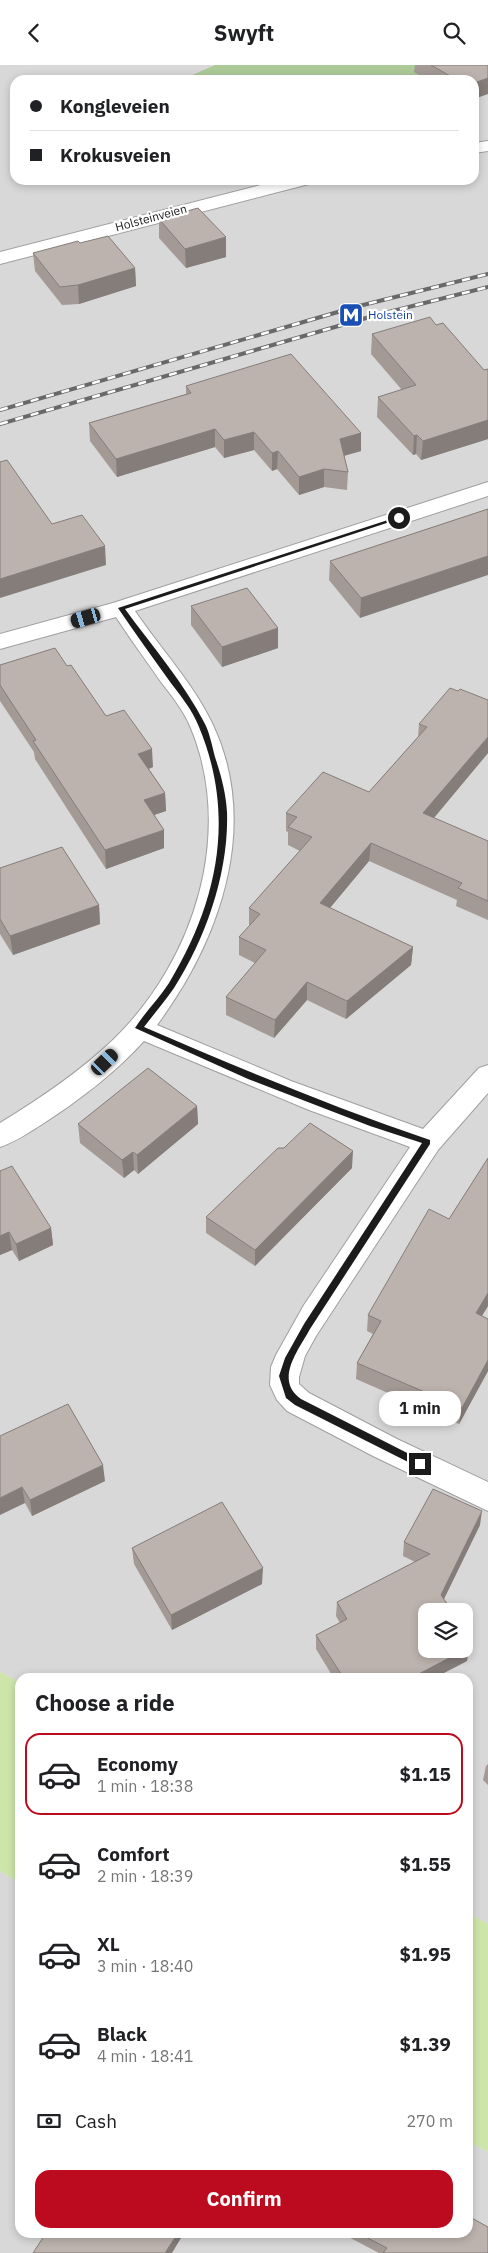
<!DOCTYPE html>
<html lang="en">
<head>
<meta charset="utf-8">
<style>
  body { margin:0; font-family:"IBM Plex Sans",sans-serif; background:#f2f2f2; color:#202124; height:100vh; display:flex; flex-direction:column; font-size:19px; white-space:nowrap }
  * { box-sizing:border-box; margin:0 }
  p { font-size:16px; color:#757577 }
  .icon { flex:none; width:28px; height:28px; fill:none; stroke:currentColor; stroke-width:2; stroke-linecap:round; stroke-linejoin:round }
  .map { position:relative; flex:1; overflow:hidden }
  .sheet { position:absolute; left:15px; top:1608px; width:458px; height:565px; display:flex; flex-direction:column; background:#fff; border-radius:15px; box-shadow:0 2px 8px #0003 }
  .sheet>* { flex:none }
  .hud { position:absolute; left:10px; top:10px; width:469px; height:110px; border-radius:15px; box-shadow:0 2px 8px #0003; display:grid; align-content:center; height:110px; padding:0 20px; background:#fff }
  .fabs { position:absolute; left:418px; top:1538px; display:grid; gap:10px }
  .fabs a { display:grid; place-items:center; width:55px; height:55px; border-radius:10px; background:#fff; box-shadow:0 2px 8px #0003; font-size:25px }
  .end { position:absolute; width:22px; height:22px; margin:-11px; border:6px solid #1b1b1b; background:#fff; box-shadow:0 0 0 2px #fff }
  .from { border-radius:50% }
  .bubble { position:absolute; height:35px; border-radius:15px; background:#fff; box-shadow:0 2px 8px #0003; font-size:16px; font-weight:700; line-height:35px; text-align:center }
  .car { position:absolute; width:15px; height:30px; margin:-15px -8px; border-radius:6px; box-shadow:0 0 4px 1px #0007; background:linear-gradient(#222 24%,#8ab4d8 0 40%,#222 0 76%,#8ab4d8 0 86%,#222 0) }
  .hud b { display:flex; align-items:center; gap:18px; height:48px; font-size:19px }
  .hud b+b { border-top:1px solid #e0e0e0 }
  .hud i { width:12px; height:12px; background:#202124 }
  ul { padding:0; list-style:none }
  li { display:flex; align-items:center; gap:15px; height:82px; margin:0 10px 8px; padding:0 10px; border:2px solid transparent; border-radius:15px }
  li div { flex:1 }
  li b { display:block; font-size:19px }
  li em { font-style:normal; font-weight:700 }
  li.on { border-color:#bc0b1e }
  li>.icon { width:45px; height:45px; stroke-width:1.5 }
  h2 { padding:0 20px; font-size:22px; line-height:60px }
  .pay { display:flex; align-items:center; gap:12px; height:55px; padding:0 20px; font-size:19px }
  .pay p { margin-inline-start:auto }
  .primary-button { display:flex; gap:10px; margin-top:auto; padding:10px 20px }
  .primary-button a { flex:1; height:58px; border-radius:15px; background:#bc0b1e; color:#fff; font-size:20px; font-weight:700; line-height:58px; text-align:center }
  header { display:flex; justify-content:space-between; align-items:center; height:65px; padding:0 20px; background:#fff; font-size:22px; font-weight:700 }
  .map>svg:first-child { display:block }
  .residential { fill:#d9d8d8; fill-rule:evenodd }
  .grass { fill:#cde5a9 }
  .forest { fill:#acca98 }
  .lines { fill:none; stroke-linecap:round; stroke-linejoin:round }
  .minor-casing { stroke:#9f9f9f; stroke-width:2 }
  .minor { fill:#fff; fill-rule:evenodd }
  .rail-casing { stroke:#696969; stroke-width:4 }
  .rail { stroke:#fff; stroke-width:2.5; stroke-dasharray:8; stroke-linecap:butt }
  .wall { fill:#a39a96 }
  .shaded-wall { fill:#847d7a }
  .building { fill:#bdb3ae; stroke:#847d7a }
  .route { fill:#1b1b1b }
  .labels { text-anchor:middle; stroke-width:4.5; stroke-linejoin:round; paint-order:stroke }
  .far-street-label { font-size:12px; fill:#1b1b1b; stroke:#fff }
  .far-transit-label { font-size:12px; fill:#164399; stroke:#fff; text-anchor:start }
</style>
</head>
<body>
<header><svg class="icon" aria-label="back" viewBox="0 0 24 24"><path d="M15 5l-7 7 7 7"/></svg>Swyft<svg class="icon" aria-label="search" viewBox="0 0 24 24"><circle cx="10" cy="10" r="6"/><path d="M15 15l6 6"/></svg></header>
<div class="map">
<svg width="488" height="2188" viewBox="0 0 488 2188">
  <rect width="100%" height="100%" fill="#ece7e1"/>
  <path class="residential" d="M 0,0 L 488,0 L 488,1859 L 468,1848 L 468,1612 L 20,1612 L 20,1617 L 0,1607 ZM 15,15 L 474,15 L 474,115 L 15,115 ZM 426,1546 L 464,1546 L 464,1584 L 426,1584 Z
    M 0,1806 L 20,1818 L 20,2168 L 468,2168 L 468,2076 L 488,2087 L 488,2188 L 0,2188 Z"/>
  <path class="grass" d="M 0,1607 L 20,1617 L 20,1818 L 0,1806 Z
    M 468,1848 L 488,1859 L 488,2087 L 468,2076 Z"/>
  <path class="forest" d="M 215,0 L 469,0 L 418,15 L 181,15 Z"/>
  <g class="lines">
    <defs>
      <path id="minor" d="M 488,76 L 488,86 L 474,88 L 474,78 Z
        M 280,115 L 311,115 L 309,119 L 0,199 L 0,187 Z
        M 488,417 L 488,431 L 135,546 C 160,583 193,618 212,658 C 261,760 220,875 157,960 L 291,1016 L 423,1064 L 479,1003 L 488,1000 L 488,1028 L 438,1085 L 316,1271 L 305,1291 L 299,1312 L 299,1319 L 309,1328 L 397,1374 L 488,1417 L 488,1446 L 375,1392 L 287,1346 L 277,1335 L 270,1320 L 271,1302 L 276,1290 L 304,1240 L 410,1082 L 309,1045 L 144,976 C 114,1009 78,1036 41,1060 C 28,1068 15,1077 0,1082 L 0,1058 C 41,1033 81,1006 115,973 C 195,894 235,767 190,661 C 183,645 172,631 161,617 C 146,595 130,574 116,552 L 0,584 L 0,569 L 113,538 Z"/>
    </defs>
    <use href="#minor" class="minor-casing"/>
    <use href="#minor" class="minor"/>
    <defs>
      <path id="rail" d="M 0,345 L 355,242 L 488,209
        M 0,359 L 373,251 L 488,222"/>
    </defs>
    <use href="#rail" class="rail-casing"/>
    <use href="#rail" class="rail"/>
  </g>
  <path class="wall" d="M 415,0 L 488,0 L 474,15 L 428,15 L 414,7 Z
    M 159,154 L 226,192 L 186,203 L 159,173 Z
    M 80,178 L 135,203 L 136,221 L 79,239 L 62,240 L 35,206 L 33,188 Z
    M 436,260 L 484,305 L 488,304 L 488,374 L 421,395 L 416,389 L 413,390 L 377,352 L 378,332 L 402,325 L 371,289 L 372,269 Z
    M 186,321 L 361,368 L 361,386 L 344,391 L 348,407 L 347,425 L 324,422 L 299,430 L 277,404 L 272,406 L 254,385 L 224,393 L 215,382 L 117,412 L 90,376 L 89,358 L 186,329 Z
    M 488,444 L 360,553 L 329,515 L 330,496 Z
    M 191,541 L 278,583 L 222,602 L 191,560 Z
    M 0,600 L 67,601 L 106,651 L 153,702 L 149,704 L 165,728 L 166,746 L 154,750 L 164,765 L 164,783 L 106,804 L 35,694 L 34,687 L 0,636 Z
    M 419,659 L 488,688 L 434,753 L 488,776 L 488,855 L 456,841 L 457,835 L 369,796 L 330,843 L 413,882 L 411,900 L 346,954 L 307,935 L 274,973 L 226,950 L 226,932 L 255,898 L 239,890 L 239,872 L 249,861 L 249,843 L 300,786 L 288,780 L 288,767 L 286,766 L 286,748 L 369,727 L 418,672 Z
    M 0,803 L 99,840 L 100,859 L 13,890 L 0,869 Z
    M 197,1041 L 198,1059 L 138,1109 L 134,1105 L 124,1113 L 80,1078 L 78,1059 Z
    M 488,1093 L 488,1241 L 482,1251 L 488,1254 L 488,1306 L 459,1359 L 356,1314 L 357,1298 L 373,1269 L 367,1266 L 368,1250 L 449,1154 Z
    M 352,1103 L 255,1201 L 206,1168 L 206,1152 Z
    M 0,1106 L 51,1163 L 53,1180 L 19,1196 L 12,1185 L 0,1190 Z
    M 0,1371 L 105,1416 L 32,1451 L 25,1438 Z
    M 480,1460 L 444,1534 L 426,1546 L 467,1596 L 436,1612 L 333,1612 L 316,1584 L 316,1570 L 340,1558 L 336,1551 L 337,1537 L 415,1497 L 403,1491 L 404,1477 Z
    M 132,1483 L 262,1519 L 172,1565 L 134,1499 Z
    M 488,1699 L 488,1720 L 483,1715 L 486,1701 Z
    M 341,2168 L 468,2168 L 488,2188 L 379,2188 Z"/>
  <path class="shaded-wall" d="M 488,13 L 488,29 L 474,34 L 474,18 Z
    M 226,172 L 226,192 L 186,203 L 185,184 Z
    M 135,203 L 136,221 L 79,239 L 78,220 Z
    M 488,355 L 488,374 L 421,395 L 423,376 Z
    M 215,364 L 215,382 L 117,412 L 116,394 Z
    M 254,367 L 254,385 L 224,393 L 224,375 Z
    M 361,368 L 361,386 L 339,392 L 340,374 Z
    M 417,370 L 416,389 L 413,390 L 414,371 Z
    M 278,386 L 277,404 L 272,406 L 272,388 Z
    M 324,404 L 324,422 L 299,430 L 299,412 Z
    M 105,481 L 106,500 L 0,533 L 0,514 Z
    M 488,491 L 488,510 L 360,553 L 361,533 Z
    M 278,563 L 278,583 L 222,602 L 222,582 Z
    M 488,672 L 488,688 L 422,767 L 423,748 Z
    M 152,684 L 153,702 L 139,707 L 138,689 Z
    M 165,728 L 166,746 L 145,753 L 144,735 Z
    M 164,765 L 164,783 L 106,804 L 105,785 Z
    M 371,778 L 369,796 L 319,856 L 320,838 Z
    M 99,840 L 100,859 L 13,890 L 10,871 Z
    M 413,882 L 411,900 L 346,954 L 347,936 Z
    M 307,917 L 307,935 L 274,973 L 275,955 Z
    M 197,1041 L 198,1059 L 138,1109 L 137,1090 Z
    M 353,1086 L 352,1103 L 255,1201 L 255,1185 Z
    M 133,1087 L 134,1105 L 124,1113 L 122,1095 Z
    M 51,1163 L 53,1180 L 19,1196 L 16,1179 Z
    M 9,1167 L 12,1185 L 0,1190 L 0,1171 Z
    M 488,1228 L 488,1241 L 473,1265 L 476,1248 Z
    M 488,1295 L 488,1306 L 459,1359 L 462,1343 Z
    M 103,1400 L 105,1416 L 32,1451 L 30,1435 Z
    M 22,1422 L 25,1438 L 0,1450 L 0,1433 Z
    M 482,1446 L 480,1460 L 439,1544 L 441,1530 Z
    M 263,1503 L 262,1519 L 172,1565 L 171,1550 Z
    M 470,1582 L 467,1596 L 436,1612 L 413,1612 Z
    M 178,2168 L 184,2168 L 172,2188 L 165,2188 Z"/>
  <path class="building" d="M 431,0 L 488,0 L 488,13 L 474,18 L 474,15 L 457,15 Z
    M 198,143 L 226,172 L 185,184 L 159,154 Z
    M 108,171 L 135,203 L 78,220 L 60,222 L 33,188 L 78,176 L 80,178 Z
    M 430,252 L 436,260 L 443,258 L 484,305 L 488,304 L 488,355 L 423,376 L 417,370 L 414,371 L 378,332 L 416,320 L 372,269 Z
    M 291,289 L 361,368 L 340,374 L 348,407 L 324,404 L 299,412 L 278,386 L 272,388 L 254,367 L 224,375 L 215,364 L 116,394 L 89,358 L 191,328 L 186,321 Z
    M 7,395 L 52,459 L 82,450 L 105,481 L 0,514 L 0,397 Z
    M 488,444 L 488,491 L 361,533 L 330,496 Z
    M 247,523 L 278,563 L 222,582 L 191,541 Z
    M 55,583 L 67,601 L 71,600 L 106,651 L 124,645 L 152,684 L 138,689 L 165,728 L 144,735 L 164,765 L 105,785 L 33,676 L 36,675 L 0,620 L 0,600 Z
    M 450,623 L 458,626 L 460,624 L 488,635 L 488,672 L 423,748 L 488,776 L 488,836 L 458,823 L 462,818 L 371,778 L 320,838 L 413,882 L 347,936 L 307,917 L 275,955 L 226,932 L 266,885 L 239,872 L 260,849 L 249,843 L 312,772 L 288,762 L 297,752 L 286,748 L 323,707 L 369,727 L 427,662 L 419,659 Z
    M 62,782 L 99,840 L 10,871 L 0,854 L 0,803 Z
    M 148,1003 L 197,1041 L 137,1090 L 133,1087 L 122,1095 L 78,1059 Z
    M 310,1058 L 353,1086 L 255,1185 L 206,1152 L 278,1083 L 284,1083 Z
    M 488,1093 L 488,1228 L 476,1248 L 488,1254 L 488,1295 L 462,1343 L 357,1298 L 381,1256 L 368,1250 L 429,1144 L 449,1154 Z
    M 12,1101 L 51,1163 L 16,1179 L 9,1167 L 0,1171 L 0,1106 Z
    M 68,1339 L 103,1400 L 30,1435 L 22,1422 L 0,1433 L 0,1371 Z
    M 433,1424 L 482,1446 L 441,1530 L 452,1546 L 426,1546 L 426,1584 L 464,1584 L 464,1573 L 470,1582 L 413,1612 L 343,1612 L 316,1570 L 347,1554 L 337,1537 L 430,1489 L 404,1477 Z
    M 222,1437 L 263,1503 L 171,1550 L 132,1483 Z
    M 468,2151 L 488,2162 L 488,2188 L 383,2188 L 387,2183 L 358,2168 L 468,2168 Z
    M 46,2168 L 178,2168 L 165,2188 L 33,2188 Z"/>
  <path class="route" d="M 397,452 L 402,453 L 125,544 C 152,581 184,618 205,659 C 210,669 212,681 215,692 C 221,710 226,728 227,747 C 229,807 206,873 174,923 C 165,936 154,949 144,962 C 239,1003 333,1042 430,1075 L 430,1079 L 310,1264 C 298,1286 274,1315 301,1334 L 423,1396 L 423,1402 L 420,1403 L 295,1340 L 286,1333 L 279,1311 L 285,1293 L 304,1259 L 422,1078 L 370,1061 L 248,1014 L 135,963 C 145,947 159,934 169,918 C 218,837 236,751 199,662 C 192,644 179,629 168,614 C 151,590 134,567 118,543 Z"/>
  <defs>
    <symbol id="metro-square" viewBox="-11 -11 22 22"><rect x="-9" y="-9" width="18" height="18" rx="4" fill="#1a4fb4" stroke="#fff"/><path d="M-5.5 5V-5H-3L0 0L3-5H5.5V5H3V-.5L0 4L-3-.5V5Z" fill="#fff"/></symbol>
  </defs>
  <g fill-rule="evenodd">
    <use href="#metro-square" x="337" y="236" width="28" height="28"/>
  </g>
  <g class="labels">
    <g class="far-street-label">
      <text transform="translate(151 153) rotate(-15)" y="4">Holsteinveien</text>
    </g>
    <g class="far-transit-label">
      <text x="368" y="254">Holstein</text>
    </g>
  </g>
</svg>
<div class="fabs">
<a><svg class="icon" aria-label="layers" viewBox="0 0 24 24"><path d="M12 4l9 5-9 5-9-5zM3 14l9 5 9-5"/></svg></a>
</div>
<i class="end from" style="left:399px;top:453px"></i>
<i class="end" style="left:420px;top:1399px"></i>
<div class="bubble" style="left:379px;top:1326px;width:82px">1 min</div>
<i class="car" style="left:86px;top:553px;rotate:254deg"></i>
<i class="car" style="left:105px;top:997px;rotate:46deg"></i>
<div class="hud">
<b><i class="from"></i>Kongleveien</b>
<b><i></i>Krokusveien</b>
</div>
<section class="sheet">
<h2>Choose a ride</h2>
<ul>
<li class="on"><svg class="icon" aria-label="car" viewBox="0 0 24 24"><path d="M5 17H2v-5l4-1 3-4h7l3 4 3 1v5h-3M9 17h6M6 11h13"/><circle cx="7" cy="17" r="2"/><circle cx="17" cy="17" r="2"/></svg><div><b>Economy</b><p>1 min · 18:38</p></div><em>$1.15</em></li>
<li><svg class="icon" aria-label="car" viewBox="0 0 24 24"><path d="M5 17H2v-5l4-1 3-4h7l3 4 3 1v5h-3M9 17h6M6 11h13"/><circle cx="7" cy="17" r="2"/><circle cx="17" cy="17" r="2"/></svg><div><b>Comfort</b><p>2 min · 18:39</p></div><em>$1.55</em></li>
<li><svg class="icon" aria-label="car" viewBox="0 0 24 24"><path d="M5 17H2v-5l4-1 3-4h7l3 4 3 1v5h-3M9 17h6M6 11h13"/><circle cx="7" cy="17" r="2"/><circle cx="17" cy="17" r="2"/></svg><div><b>XL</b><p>3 min · 18:40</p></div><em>$1.95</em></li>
<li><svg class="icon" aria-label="car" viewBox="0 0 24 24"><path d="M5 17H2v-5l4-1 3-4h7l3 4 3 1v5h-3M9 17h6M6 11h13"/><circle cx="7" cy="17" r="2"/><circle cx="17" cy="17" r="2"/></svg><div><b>Black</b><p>4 min · 18:41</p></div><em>$1.39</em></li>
</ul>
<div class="pay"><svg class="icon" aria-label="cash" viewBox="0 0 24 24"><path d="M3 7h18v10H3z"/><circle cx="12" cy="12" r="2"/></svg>Cash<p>270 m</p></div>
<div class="primary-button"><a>Confirm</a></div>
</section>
</div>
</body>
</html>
